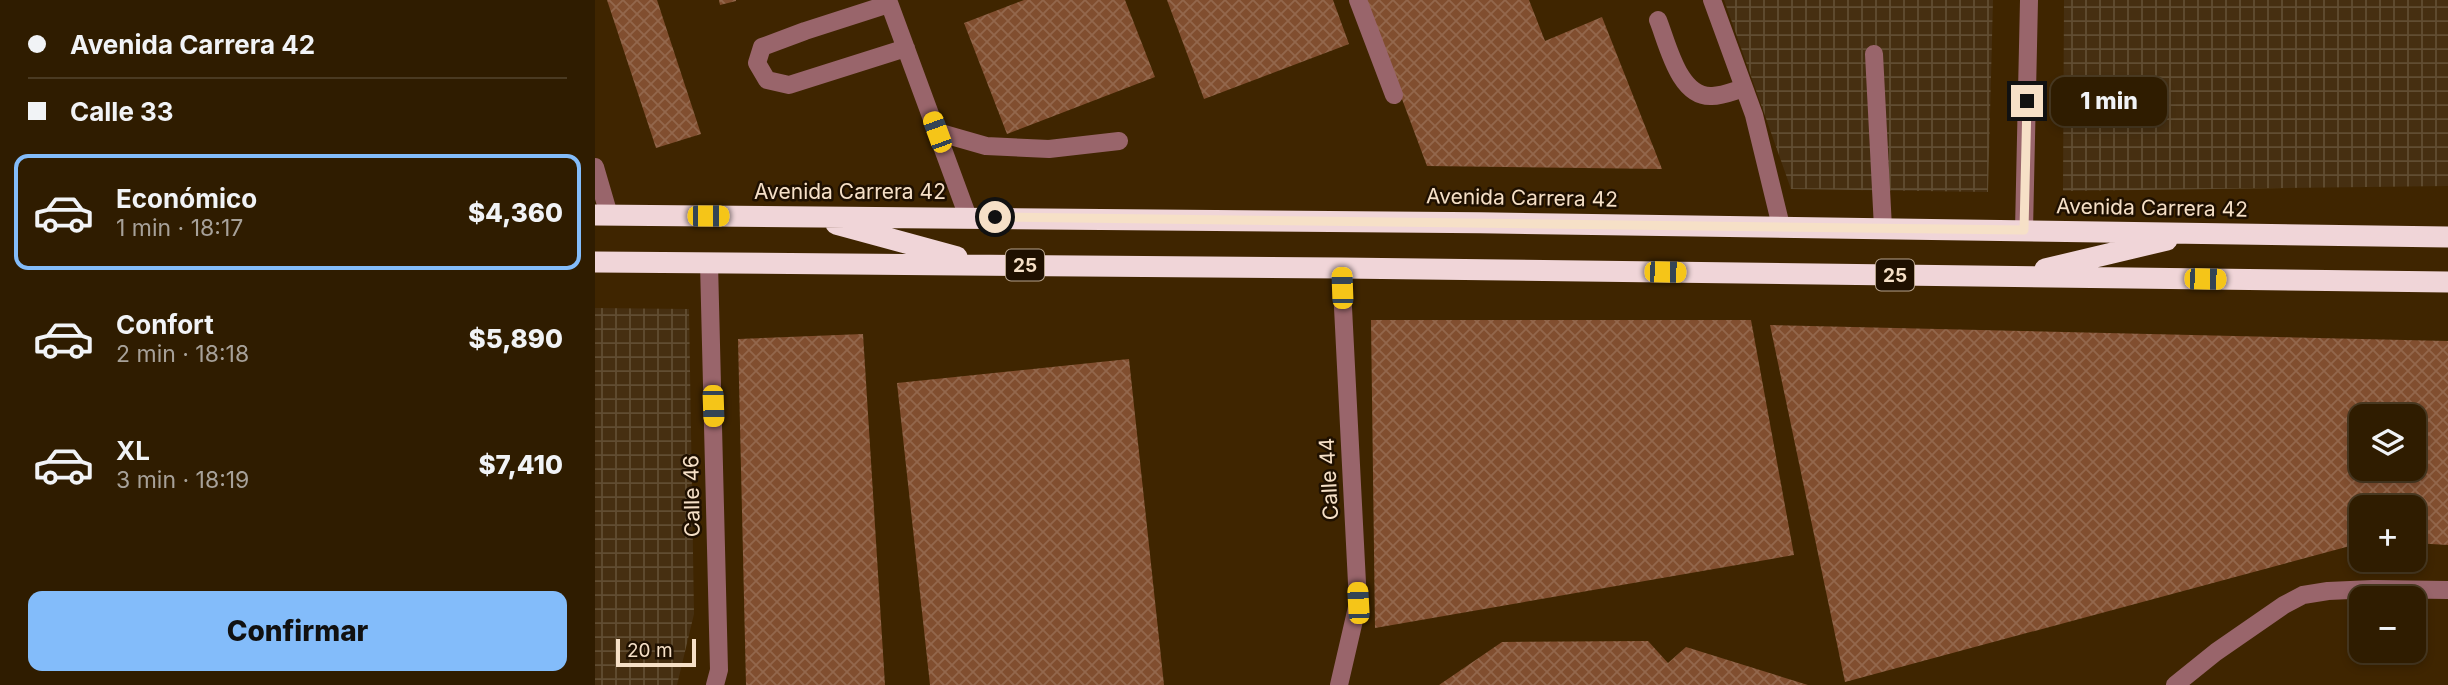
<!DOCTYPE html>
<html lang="es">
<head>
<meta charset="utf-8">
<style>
  body { margin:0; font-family:Inter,sans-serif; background:#37250a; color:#f1f3f6; height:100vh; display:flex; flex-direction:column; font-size:26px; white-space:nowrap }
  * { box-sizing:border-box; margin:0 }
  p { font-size:23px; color:#a7a199 }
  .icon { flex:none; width:38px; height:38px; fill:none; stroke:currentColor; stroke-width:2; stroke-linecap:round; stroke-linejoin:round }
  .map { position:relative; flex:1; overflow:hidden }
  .details { display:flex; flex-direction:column; background:#2f1c00; width:595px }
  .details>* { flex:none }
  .banner { display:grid; align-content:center; height:154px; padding:0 28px; background:#2f1c00 }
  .fabs { position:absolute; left:1754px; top:404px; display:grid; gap:14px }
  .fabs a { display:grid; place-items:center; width:77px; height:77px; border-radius:14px; background:#2f1c00; box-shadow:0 4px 10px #0003,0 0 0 2px #4a3a22; font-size:35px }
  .scale { position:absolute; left:21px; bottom:18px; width:80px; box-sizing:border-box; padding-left:7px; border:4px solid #f6e0c7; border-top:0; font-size:19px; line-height:24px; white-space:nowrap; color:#f6e0c7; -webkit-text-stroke:5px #1f1000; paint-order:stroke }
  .end { position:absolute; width:32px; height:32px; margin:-16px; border:9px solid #f6e0c7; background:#111; box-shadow:0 0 0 4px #111 }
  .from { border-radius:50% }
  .bubble { position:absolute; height:49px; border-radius:14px; background:#2f1c00; box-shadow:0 4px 10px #0003,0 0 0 2px #4a3a22; font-size:23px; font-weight:800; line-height:49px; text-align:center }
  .car { position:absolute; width:21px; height:42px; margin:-21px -10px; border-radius:9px; box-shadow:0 0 5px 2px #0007; background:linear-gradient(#f5c518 24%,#345 0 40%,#f5c518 0 76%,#345 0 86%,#f5c518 0) }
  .banner b { display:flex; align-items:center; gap:24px; height:66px; font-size:26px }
  .banner b+b { border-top:2px solid #4a3a22 }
  .banner i { width:18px; height:18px; background:#f1f3f6 }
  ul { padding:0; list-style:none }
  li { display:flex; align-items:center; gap:21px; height:116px; margin:0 14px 10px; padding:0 14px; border:4px solid transparent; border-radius:14px }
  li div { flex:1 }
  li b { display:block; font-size:26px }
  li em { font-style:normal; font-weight:800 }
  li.on { border-color:#83bcfa }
  li>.icon { width:63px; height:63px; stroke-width:1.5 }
  .cta { display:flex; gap:14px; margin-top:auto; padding:14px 28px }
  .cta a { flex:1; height:80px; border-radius:14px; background:#83bcfa; color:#111; font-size:28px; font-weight:800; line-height:80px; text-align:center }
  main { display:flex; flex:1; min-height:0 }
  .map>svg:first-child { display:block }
  .industrial { fill:url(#industrial-grid) }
  .building { fill:url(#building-cross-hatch); fill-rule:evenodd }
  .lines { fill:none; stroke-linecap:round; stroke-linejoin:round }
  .minor { stroke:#99656b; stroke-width:18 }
  .highway { stroke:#f0d5d8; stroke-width:21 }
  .route { stroke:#f6e0c7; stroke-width:9 }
  .labels { text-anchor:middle; stroke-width:5; stroke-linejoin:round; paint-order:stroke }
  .shield { fill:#1f1000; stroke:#b6a28b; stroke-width:2 }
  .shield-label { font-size:19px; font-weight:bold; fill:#f6e0c7 }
  .street-label { font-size:21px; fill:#f6e0c7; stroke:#1f1000 }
</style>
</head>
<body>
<main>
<section class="details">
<div class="banner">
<b><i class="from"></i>Avenida Carrera 42</b>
<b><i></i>Calle 33</b>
</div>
<ul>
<li class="on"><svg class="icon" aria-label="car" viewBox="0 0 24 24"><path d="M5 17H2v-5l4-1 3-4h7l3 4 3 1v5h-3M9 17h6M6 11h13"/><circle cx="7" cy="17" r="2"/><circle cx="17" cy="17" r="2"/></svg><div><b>Económico</b><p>1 min · 18:17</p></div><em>$4,360</em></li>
<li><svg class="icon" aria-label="car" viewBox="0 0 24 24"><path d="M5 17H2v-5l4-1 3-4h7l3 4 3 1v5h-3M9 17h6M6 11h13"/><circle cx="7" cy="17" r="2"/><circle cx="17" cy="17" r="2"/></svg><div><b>Confort</b><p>2 min · 18:18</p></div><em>$5,890</em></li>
<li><svg class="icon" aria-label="car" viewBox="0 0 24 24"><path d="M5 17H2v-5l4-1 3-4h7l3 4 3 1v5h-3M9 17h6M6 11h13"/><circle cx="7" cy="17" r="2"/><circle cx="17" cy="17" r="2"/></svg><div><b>XL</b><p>3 min · 18:19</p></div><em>$7,410</em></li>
</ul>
<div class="cta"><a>Confirmar</a></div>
</section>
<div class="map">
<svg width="1853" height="685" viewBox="0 0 1853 685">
  <defs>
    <pattern id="industrial-grid" width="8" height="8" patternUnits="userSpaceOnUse" patternTransform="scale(1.75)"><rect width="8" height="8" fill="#462f11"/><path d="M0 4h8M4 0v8" fill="none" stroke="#614d32"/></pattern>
    <pattern id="building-cross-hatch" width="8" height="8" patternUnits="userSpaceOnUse" patternTransform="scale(1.75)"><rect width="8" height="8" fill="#814e2f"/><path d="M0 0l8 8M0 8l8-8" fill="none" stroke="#93674c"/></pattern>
  </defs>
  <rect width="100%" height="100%" fill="#3f2500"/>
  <path class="industrial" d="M 1129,0 L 1398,0 L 1393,192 L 1196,189 Z
    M 1469,0 L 1853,0 L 1853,186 L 1468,191 Z
    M 0,308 L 94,309 L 99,614 L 82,685 L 0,685 Z"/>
  <path class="building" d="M 12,0 L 62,0 L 106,134 L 61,148 Z
    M 124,0 L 141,0 L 141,1 L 125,5 Z
    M 429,0 L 530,0 L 560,77 L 412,134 L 369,23 Z
    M 572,0 L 738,0 L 754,44 L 609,99 Z
    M 770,0 L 934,0 L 950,41 L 1007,17 L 1067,169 L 832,166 Z
    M 776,320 L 1156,320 L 1199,555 L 780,628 Z
    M 1175,325 L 1853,341 L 1853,545 L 1818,543 L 1818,508 L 1766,508 L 1766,543 L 1250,682 ZM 1766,416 L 1818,416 L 1818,469 L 1766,469 Z
    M 268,334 L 290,685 L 151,685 L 143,339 Z
    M 534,359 L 569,685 L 335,685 L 302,383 Z
    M 1053,641 L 1073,663 L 1091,647 L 1213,685 L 844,685 L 907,642 Z"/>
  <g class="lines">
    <path class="minor" d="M 293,0 L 373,217
      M 763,0 L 799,95
      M 1117,0 L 1159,115 L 1186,226
      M 294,4 L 210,31 L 167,47 L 162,63 L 172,80 L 194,85 L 311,48
      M 1063,20 C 1073,45 1084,98 1117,96 C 1127,96 1139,91 1149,88
      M 1279,54 L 1288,228
      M 342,132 L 391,146 L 454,149 L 524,141
      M 0,167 L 14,215
      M 1429,230 L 1434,0
      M 114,263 L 124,670 L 120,685
      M 744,685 L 763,603 L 746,268
      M 1580,685 L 1621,652 L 1689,605 L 1708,595 L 1733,591 L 1778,589 L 1853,590"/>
    <path class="highway" d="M 0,215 C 618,218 1235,227 1853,237
      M 241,224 L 362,257
      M 0,262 L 746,268 L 1853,282
      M 1450,269 L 1572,240"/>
  </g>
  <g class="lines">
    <path class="route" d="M 400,217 L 1429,230 L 1432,101"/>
  </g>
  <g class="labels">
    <g class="shield">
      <rect x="411" y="249.5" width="38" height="31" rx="5"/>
      <rect x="1281" y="259.5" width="38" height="31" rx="5"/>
    </g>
    <g class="shield-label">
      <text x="430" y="272">25</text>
      <text x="1300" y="282">25</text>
    </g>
    <g class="street-label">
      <text x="255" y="199">Avenida Carrera 42</text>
      <text transform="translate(927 198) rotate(1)" y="7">Avenida Carrera 42</text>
      <text transform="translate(1557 208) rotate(1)" y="7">Avenida Carrera 42</text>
      <text transform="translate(734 479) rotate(-93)" y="7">Calle 44</text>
      <text transform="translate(97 496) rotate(-91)" y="7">Calle 46</text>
    </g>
  </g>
</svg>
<div class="fabs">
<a><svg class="icon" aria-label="layers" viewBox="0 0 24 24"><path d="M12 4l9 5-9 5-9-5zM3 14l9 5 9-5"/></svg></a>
<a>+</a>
<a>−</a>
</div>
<div class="scale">20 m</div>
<i class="end from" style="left:400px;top:217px"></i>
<i class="end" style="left:1432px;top:101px"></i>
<div class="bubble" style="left:1456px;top:77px;width:116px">1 min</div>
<i class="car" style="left:342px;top:132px;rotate:340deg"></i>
<i class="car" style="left:113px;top:216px;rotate:90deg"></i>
<i class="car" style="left:1070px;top:272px;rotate:91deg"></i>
<i class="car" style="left:1610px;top:279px;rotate:91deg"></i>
<i class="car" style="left:747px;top:288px;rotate:358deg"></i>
<i class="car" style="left:118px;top:406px;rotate:178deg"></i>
<i class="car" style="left:763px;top:603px;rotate:357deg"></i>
</div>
</main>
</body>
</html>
